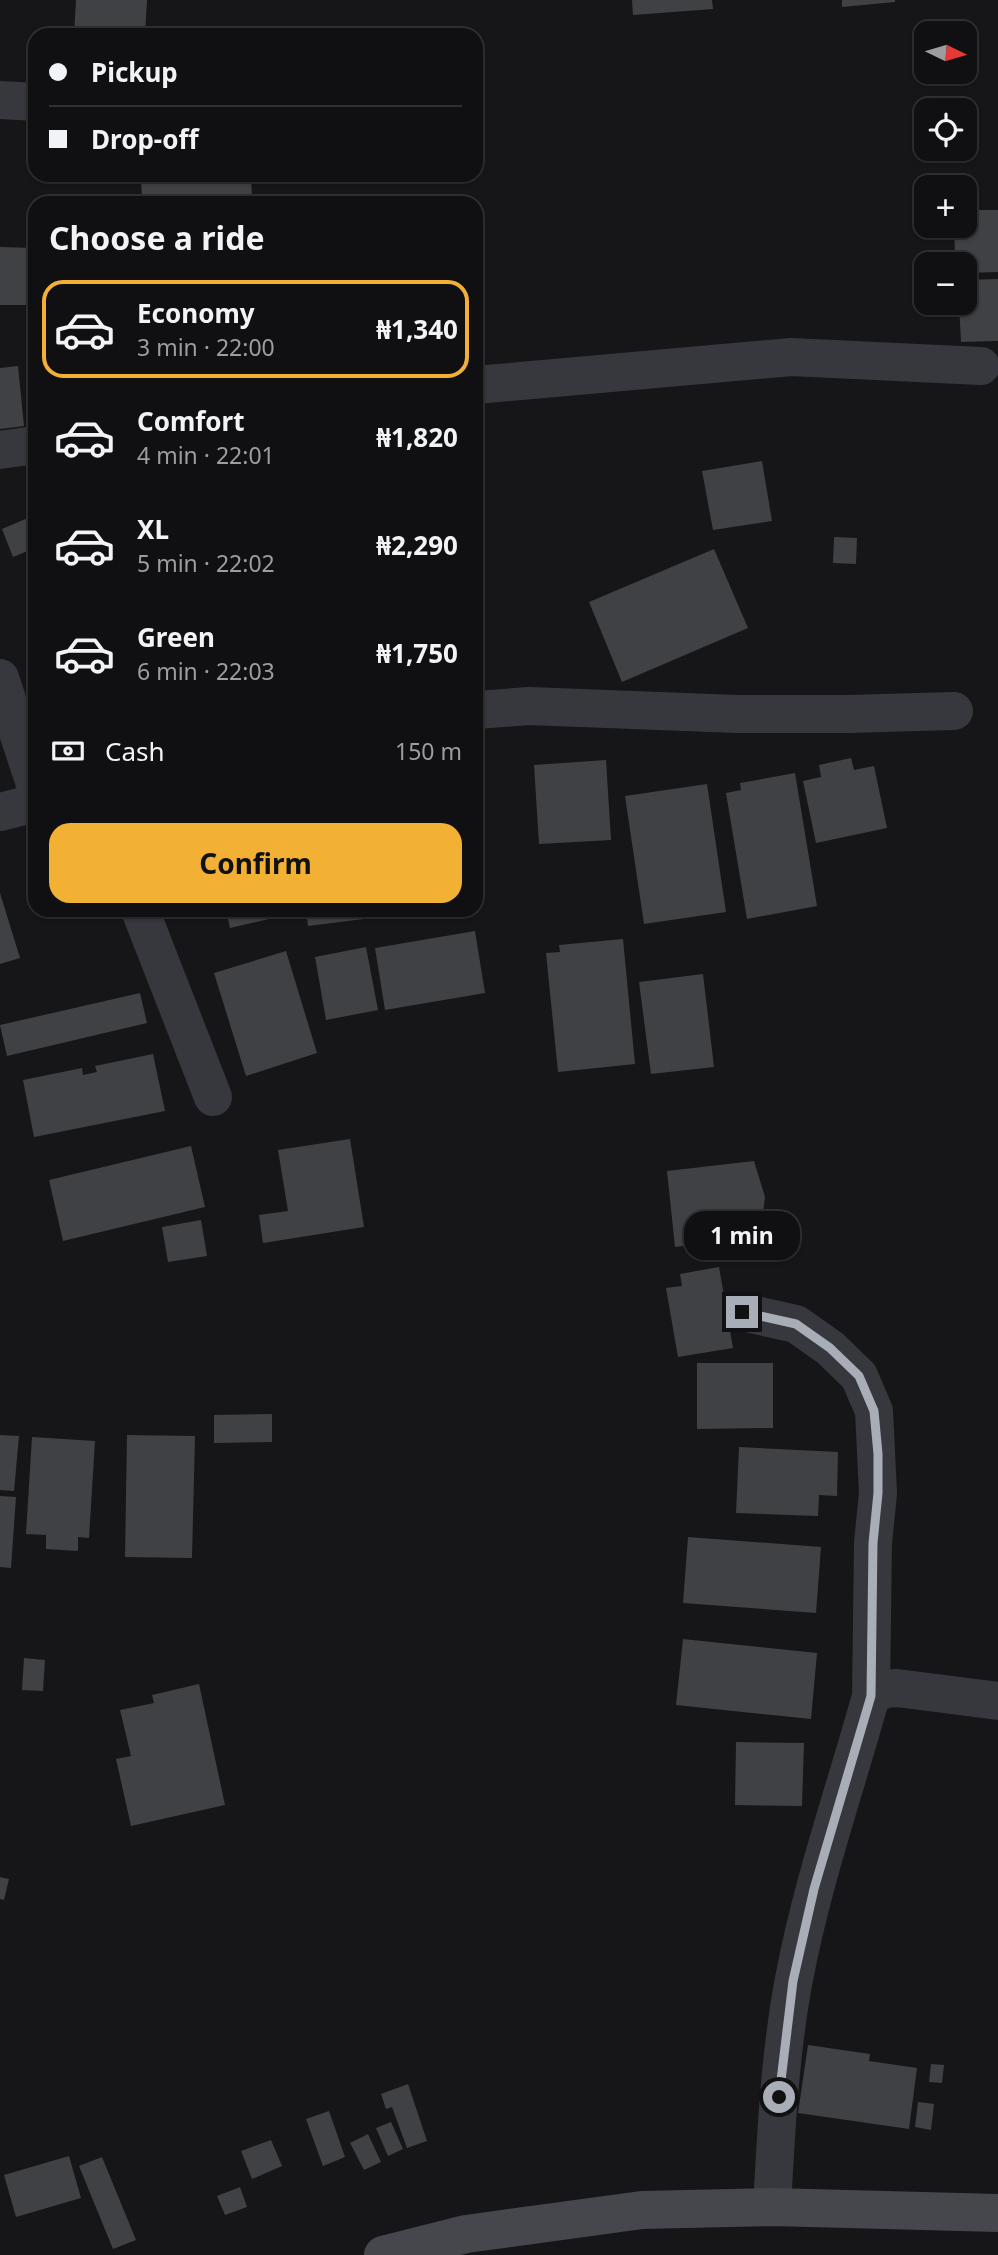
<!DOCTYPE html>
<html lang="en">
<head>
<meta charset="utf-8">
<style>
  body { margin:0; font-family:"Noto Sans",sans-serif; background:#19191b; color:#f1f3f6; height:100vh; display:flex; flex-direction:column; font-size:26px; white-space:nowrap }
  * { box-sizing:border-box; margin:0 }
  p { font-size:23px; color:#9c9d9f }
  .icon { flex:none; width:38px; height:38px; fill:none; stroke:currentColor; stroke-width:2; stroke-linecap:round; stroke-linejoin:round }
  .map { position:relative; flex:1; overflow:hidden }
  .panel { position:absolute; left:28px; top:196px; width:455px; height:721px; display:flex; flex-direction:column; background:#101012; border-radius:21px; box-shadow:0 2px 5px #0004,0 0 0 2px #303032 }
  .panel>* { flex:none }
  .banner { position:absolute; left:28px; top:28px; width:455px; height:154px; border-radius:21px; box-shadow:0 2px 5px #0004,0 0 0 2px #303032; display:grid; align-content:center; height:154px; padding:0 21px; background:#101012 }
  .needle { width:46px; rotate:95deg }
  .controls { position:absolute; left:914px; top:21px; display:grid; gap:14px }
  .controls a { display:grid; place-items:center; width:63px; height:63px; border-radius:14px; background:#101012; box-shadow:0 2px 5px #0004,0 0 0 2px #303032; font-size:35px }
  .end { position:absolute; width:32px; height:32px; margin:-16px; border:9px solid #a8adb8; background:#111; box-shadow:0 0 0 4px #111 }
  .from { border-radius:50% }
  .bubble { position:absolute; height:49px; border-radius:21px; background:#101012; box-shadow:0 2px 5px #0004,0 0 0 2px #303032; font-size:23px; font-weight:700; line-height:49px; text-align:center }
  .banner b { display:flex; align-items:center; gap:24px; height:66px; font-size:26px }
  .banner b+b { border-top:2px solid #303032 }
  .banner i { width:18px; height:18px; background:#f1f3f6 }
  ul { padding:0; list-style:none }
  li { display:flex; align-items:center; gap:21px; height:98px; margin:0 14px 10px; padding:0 7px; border:4px solid transparent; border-radius:21px }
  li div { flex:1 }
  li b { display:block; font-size:26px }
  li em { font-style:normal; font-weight:700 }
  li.active { border-color:#f2b134 }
  li>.icon { width:63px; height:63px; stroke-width:1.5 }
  h2 { padding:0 21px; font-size:32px; line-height:84px }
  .pay { display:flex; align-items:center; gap:18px; height:77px; padding:0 21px; font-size:26px }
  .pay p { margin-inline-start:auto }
  .action { display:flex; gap:14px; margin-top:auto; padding:14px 21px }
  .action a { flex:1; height:80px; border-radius:21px; background:#f2b134; color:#111; font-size:28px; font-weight:700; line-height:80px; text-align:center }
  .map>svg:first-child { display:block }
  .building { fill:#404145 }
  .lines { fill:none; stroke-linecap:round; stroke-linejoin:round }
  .street { stroke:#37383d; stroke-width:38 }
  .secondary { stroke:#45474d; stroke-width:38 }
  .route { stroke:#a8adb8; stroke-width:9 }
</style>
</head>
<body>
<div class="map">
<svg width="998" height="2255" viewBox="0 0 998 2255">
  <rect width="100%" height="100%" fill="#161618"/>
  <path class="building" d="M 76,0 L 147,0 L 145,35 L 74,35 Z
    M 632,0 L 712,0 L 713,9 L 633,15 Z
    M 842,0 L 895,0 L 895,2 L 842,7 Z
    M 141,175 L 251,175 L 252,198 L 142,203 Z
    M 964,210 L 998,210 L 998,272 L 964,273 L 964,264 L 948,264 L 947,253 L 955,253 L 954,226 L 964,226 Z
    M 0,247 L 35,248 L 35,305 L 0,305 Z
    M 998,279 L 998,341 L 961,342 L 959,303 L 964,303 L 964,280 Z
    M 18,366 L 24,426 L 0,429 L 0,368 Z
    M 762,461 L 772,521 L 713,530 L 702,471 Z
    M 35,515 L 35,548 L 13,557 L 2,529 Z
    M 834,537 L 857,538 L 856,564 L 833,563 Z
    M 714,549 L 748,628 L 622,682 L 589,602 Z
    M 851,758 L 854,770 L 874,766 L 887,828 L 816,843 L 803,781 L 821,777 L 819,765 Z
    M 606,760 L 611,840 L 539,844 L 534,765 Z
    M 795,773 L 817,906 L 747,919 L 726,793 L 741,790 L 740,783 Z
    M 707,784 L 726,912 L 644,924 L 625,796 Z
    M 0,893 L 20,958 L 0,964 Z
    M 226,910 L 280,910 L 282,916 L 230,928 Z
    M 306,910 L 379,910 L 380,917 L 308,926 Z
    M 475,931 L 485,993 L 385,1010 L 375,948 Z
    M 623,939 L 635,1064 L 558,1072 L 546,953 L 560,952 L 559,945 Z
    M 366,947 L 378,1010 L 326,1020 L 315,957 Z
    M 286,951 L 317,1053 L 246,1076 L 214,973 Z
    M 703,974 L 714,1067 L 651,1074 L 639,982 Z
    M 140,993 L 147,1023 L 7,1056 L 0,1025 Z
    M 153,1054 L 165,1111 L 34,1137 L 23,1080 L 82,1068 L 83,1075 L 97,1072 L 95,1066 Z
    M 350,1139 L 364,1227 L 263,1243 L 259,1215 L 288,1211 L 278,1150 Z
    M 191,1146 L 205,1207 L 63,1241 L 49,1180 Z
    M 754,1161 L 765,1197 L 761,1227 L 729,1231 L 730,1240 L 675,1247 L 667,1171 Z
    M 201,1220 L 207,1256 L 168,1262 L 162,1227 Z
    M 719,1267 L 733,1348 L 678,1357 L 666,1288 L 682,1286 L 680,1274 Z
    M 697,1363 L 773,1363 L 773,1428 L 697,1429 Z
    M 272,1414 L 272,1442 L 214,1443 L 214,1415 Z
    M 0,1435 L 19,1436 L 14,1491 L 0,1490 Z
    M 127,1435 L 195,1436 L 192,1558 L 125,1557 Z
    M 32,1437 L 95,1441 L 89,1538 L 78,1537 L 78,1551 L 46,1549 L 46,1535 L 26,1534 Z
    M 739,1447 L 838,1452 L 837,1496 L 819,1495 L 818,1516 L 736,1513 Z
    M 0,1496 L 16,1497 L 11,1568 L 0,1567 Z
    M 688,1537 L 821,1547 L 816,1613 L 683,1603 Z
    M 683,1639 L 817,1653 L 811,1719 L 676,1705 Z
    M 24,1658 L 45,1660 L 43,1691 L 22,1690 Z
    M 199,1684 L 225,1805 L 131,1826 L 116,1759 L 131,1756 L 120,1710 L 154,1703 L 152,1695 Z
    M 736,1742 L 804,1743 L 802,1806 L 735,1805 Z
    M 0,1877 L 9,1879 L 4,1900 L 0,1899 Z
    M 808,2045 L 870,2054 L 869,2061 L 917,2068 L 909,2129 L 798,2113 Z
    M 931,2064 L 944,2065 L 942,2083 L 929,2082 Z
    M 408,2084 L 427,2141 L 407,2148 L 392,2107 L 386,2109 L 381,2094 Z
    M 918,2102 L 934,2104 L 931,2130 L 915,2127 Z
    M 329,2111 L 345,2157 L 323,2166 L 306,2119 Z
    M 391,2122 L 403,2149 L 388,2156 L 376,2128 Z
    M 368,2134 L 381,2162 L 364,2170 L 350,2143 Z
    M 271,2140 L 282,2166 L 252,2179 L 241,2151 Z
    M 69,2156 L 81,2198 L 16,2217 L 4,2175 Z
    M 102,2157 L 136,2240 L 113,2249 L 79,2166 Z
    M 240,2187 L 247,2207 L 225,2215 L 217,2196 Z"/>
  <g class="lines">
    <path class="street" d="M 0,100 L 35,102
      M 476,385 L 791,357 L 981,366
      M 0,450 L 35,445
      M 0,678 L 35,784
      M 476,710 L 529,706 L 737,714 L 848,714 L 954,711
      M 0,812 L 35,803
      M 140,910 L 213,1097
      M 742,1312 L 796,1324 L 830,1348 L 859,1376 L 874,1411 L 878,1493 L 873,1543 L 871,1696
      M 772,2207 C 776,2133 780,2052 794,1979 C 812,1883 845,1790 871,1696 L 885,1689 L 897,1688 L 998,1701"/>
    <path class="secondary" d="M 383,2255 L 466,2234 L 642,2210 L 772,2207 L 998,2213"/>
  </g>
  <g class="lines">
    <path class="route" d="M 742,1312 L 796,1324 L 830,1348 L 859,1376 L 874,1411 L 878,1454 L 878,1493 L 873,1543 L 871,1696 L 814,1889 L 793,1981 L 779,2097"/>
  </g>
</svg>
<div class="controls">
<a><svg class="needle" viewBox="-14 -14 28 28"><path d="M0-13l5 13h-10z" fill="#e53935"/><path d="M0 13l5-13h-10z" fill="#9c9d9f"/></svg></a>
<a><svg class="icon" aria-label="locate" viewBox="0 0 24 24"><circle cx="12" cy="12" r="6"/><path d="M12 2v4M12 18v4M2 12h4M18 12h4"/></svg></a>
<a>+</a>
<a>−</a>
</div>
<i class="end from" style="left:779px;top:2097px"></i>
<i class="end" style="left:742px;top:1312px"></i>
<div class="bubble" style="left:684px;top:1211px;width:116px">1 min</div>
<div class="banner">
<b><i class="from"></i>Pickup</b>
<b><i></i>Drop-off</b>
</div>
<section class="panel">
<h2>Choose a ride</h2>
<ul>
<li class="active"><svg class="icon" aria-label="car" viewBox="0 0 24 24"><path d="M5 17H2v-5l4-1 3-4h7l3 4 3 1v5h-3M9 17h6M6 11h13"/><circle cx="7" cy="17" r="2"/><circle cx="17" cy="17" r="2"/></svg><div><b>Economy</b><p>3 min · 22:00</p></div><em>₦1,340</em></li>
<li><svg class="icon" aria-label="car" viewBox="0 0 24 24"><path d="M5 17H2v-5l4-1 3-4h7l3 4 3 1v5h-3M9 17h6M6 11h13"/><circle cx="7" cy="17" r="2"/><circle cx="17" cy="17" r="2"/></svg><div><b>Comfort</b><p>4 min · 22:01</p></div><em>₦1,820</em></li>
<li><svg class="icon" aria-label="car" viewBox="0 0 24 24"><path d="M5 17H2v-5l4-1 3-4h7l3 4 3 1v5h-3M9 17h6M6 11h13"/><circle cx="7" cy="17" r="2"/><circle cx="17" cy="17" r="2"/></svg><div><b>XL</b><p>5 min · 22:02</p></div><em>₦2,290</em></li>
<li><svg class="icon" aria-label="car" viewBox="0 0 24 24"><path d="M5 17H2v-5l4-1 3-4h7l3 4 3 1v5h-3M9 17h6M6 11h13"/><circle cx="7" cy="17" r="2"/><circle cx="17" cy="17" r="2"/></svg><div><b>Green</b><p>6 min · 22:03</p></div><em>₦1,750</em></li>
</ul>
<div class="pay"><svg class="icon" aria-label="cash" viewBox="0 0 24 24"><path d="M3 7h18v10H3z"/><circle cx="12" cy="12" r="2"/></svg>Cash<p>150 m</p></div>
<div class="action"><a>Confirm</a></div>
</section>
</div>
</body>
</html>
